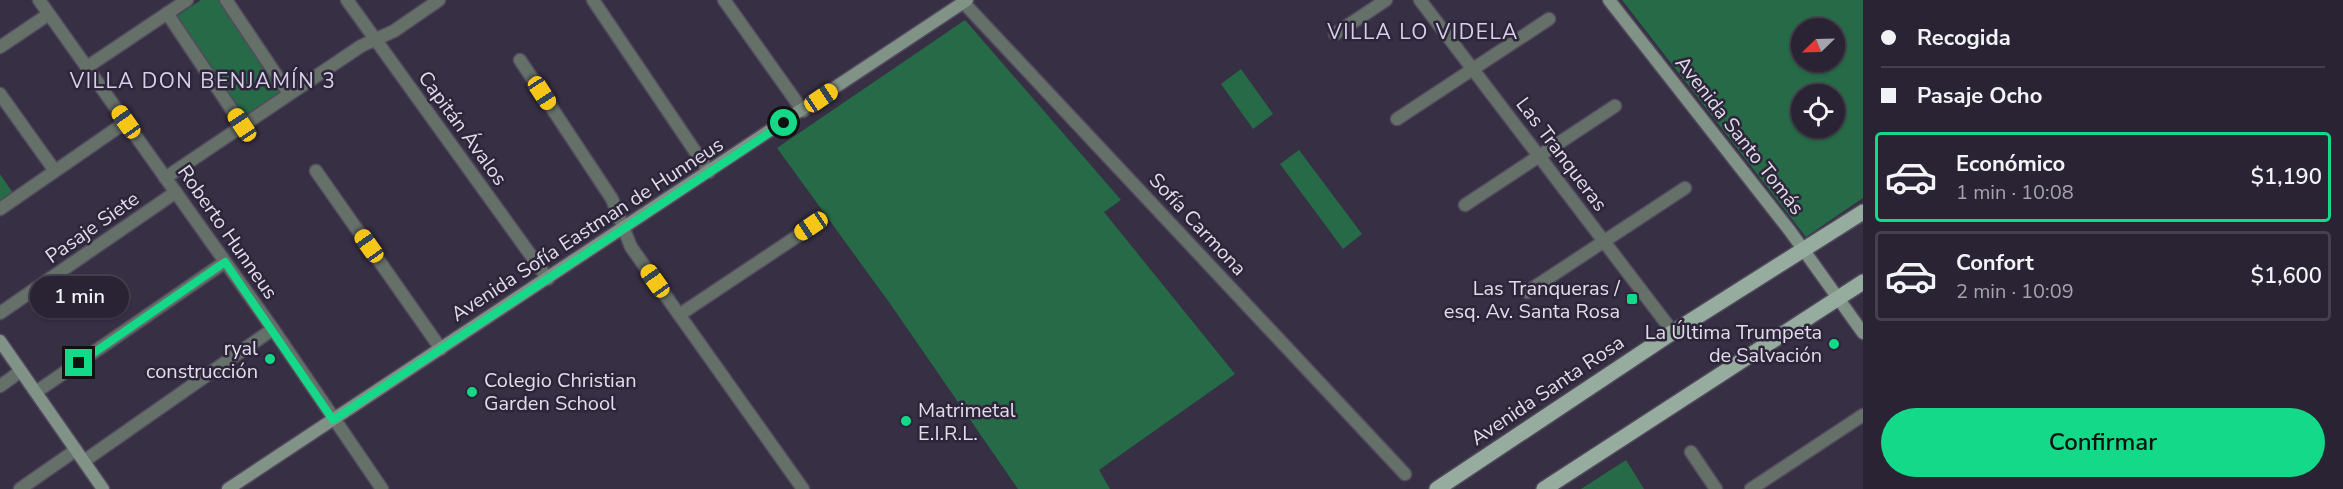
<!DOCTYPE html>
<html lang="es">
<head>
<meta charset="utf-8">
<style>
  body { margin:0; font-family:"Nunito Sans",sans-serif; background:#312b3b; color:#f1f3f6; height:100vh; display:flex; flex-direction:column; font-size:22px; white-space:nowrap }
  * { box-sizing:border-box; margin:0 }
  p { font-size:20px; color:#a5a4ac }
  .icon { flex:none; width:33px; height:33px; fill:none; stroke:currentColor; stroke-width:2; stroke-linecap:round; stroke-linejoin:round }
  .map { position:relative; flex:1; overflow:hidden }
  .sheet { display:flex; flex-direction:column; background:#292333; width:480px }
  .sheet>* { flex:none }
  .top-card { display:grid; align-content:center; height:132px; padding:0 18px; background:#292333 }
  .needle { width:39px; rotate:247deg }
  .tools { position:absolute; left:1791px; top:18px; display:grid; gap:12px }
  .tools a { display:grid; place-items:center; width:54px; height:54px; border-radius:50%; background:#292333; box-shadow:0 2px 4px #0004,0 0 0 2px #45404e; font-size:30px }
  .end { position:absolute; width:27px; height:27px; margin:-14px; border:8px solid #14d989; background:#111; box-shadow:0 0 0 3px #111 }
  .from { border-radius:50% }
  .bubble { position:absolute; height:42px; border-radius:21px; background:#292333; box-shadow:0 2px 4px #0004,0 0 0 2px #45404e; font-size:20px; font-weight:600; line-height:42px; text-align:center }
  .car { position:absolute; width:18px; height:36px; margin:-18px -9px; border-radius:8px; box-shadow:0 0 4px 2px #0007; background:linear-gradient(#f5c518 24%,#345 0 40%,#f5c518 0 76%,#345 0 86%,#f5c518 0) }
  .top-card b { display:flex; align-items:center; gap:21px; height:57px; font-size:22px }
  .top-card b+b { border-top:2px solid #45404e }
  .top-card i { width:15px; height:15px; background:#f1f3f6 }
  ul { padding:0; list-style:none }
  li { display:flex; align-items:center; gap:18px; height:90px; margin:0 12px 9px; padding:0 6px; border:3px solid #45404e; border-radius:6px }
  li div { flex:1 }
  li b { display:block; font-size:22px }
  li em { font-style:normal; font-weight:600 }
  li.on { border-color:#14d989 }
  li>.icon { width:54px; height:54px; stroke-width:1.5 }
  .action { display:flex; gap:12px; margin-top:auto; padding:12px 18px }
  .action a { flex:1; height:69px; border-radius:36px; background:#14d989; color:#111; font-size:24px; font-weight:600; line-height:69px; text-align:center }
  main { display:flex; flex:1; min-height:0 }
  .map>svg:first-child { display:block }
  .green { fill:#266a47; fill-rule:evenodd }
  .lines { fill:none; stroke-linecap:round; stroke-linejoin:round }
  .street-casing { stroke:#524b5e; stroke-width:15 }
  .secondary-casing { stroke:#524b5e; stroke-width:15 }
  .primary-casing { stroke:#524b5e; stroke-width:18 }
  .street { stroke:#657069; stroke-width:12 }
  .secondary { stroke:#819287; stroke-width:12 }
  .primary { stroke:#96ac9e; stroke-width:15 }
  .route { stroke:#14d989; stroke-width:8 }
  .poi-dot { fill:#14d989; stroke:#2d2539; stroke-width:2 }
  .labels { text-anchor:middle; stroke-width:5; stroke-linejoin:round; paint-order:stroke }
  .street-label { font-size:20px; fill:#e1dce9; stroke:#2d2539 }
  .poi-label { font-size:20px; fill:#e1dce9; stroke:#2d2539; text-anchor:end }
  .neighbourhood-label { font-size:21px; letter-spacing:1.5px; fill:#d8cee9; stroke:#2d2539 }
</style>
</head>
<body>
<main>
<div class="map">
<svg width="1863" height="489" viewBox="0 0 1863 489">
  <rect width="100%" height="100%" fill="#372f44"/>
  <path class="green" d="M 201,0 L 222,0 L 283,90 L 245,116 L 177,16 Z
    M 1622,0 L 1863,0 L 1863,198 L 1806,237 ZM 1802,28 L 1834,28 L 1834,62 L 1802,62 ZM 1802,94 L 1834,94 L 1834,128 L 1802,128 Z
    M 965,20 L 1121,200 L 1104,212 L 1235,374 L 1099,470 L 1110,489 L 1018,489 L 891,305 L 777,148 Z
    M 1241,69 L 1273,114 L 1253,129 L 1221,84 Z
    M 1299,150 L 1362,234 L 1343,249 L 1280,164 Z
    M 0,174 L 13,193 L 0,202 Z
    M 1626,460 L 1644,489 L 1581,489 Z"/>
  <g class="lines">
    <defs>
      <path id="street" d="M 39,0 L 273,329 L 382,489
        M 226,0 L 289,94
        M 347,0 L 548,279
        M 593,0 L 709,172
        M 724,0 L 803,111
        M 1420,0 L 1673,332
        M 963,2 L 1405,474
        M 167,13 L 242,125
        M 1335,34 L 1386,0
        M 0,47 L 49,14
        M 520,60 L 612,199 L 631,247 L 803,489
        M 87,67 L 187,0
        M 0,94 L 55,171
        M 1397,119 L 1549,19
        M 316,171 L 441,349
        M 165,178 L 361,46 L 394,31 L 439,0
        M 1465,205 L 1615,106
        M 0,209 L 126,122
        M 1527,292 L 1685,188
        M 0,313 L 176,192
        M 679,315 L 811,227
        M 0,386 L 21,371
        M 36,392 L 225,262
        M 1691,452 L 1716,489
        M 84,461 L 273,329
        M 20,489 L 76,450
        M 1751,489 L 1863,415"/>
      <path id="secondary" d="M 1609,0 L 1790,231 L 1863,333
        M 0,341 L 103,489
        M 228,489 L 967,0"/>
      <path id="primary" d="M 1437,489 L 1673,332 L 1863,212
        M 1544,489 L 1863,282"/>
    </defs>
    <use href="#street" class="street-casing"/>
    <use href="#secondary" class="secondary-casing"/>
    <use href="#primary" class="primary-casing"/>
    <use href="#street" class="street"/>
    <use href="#secondary" class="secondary"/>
    <use href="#primary" class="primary"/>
  </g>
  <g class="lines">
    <path class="route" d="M 79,363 L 225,262 L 333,420 L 784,123"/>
  </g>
  <g class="poi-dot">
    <rect x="1626" y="293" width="12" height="12" rx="3"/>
    <circle cx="1834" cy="344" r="6"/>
    <circle cx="270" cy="359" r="6"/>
    <circle cx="472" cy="392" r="6"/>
    <circle cx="906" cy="421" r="6"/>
  </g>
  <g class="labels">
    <g class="street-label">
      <text transform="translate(463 128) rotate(54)" y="7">Capitán Ávalos</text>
      <text transform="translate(1740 135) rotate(52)" y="7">Avenida Santo Tomás</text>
      <text transform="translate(1562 154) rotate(53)" y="7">Las Tranqueras</text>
      <text transform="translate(1198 224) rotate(47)" y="7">Sofía Carmona</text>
      <text transform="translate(92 227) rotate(-35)" y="7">Pasaje Siete</text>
      <text transform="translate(587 229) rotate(-33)" y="7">Avenida Sofía Eastman de Hunneus</text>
      <text transform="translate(228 232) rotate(55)" y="7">Roberto Hunneus</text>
      <text transform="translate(1547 390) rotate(-34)" y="7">Avenida Santa Rosa</text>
    </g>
    <g class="poi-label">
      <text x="1620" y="295">Las Tranqueras /<tspan x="1620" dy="23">esq. Av. Santa Rosa</tspan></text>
      <text x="1822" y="339">La Última Trumpeta<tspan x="1822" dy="23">de Salvación</tspan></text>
      <text x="258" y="355">ryal<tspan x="258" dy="23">construcción</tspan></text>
      <text x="484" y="387" text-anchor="start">Colegio Christian<tspan x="484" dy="23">Garden School</tspan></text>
      <text x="918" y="417" text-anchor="start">Matrimetal<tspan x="918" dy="23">E.I.R.L.</tspan></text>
    </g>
    <g class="neighbourhood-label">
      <text x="1423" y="39">VILLA LO VIDELA</text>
      <text x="203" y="88">VILLA DON BENJAMÍN 3</text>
    </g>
  </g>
</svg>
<div class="tools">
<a><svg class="needle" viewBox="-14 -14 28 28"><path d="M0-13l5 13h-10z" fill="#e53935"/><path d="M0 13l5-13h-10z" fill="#a5a4ac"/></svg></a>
<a><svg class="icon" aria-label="locate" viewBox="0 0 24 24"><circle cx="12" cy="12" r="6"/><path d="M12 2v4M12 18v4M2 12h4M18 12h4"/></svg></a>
</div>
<i class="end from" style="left:784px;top:123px"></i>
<i class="end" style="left:79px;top:363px"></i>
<div class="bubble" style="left:30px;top:276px;width:99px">1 min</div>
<i class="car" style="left:542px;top:93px;rotate:147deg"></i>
<i class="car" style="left:821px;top:98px;rotate:56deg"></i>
<i class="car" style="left:126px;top:122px;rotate:325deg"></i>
<i class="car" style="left:242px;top:125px;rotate:326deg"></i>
<i class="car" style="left:811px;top:226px;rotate:236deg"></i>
<i class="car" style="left:369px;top:246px;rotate:325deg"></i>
<i class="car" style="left:655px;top:281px;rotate:325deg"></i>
</div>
<section class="sheet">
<div class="top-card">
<b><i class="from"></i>Recogida</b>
<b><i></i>Pasaje Ocho</b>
</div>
<ul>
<li class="on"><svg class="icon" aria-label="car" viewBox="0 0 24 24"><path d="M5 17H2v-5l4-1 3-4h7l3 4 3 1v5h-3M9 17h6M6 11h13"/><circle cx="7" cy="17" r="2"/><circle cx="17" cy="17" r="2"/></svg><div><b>Económico</b><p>1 min · 10:08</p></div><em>$1,190</em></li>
<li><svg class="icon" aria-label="car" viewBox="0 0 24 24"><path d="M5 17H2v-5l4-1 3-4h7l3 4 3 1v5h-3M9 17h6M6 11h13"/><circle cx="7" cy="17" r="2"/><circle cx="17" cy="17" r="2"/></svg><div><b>Confort</b><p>2 min · 10:09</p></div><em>$1,600</em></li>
</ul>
<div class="action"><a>Confirmar</a></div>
</section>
</main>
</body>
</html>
